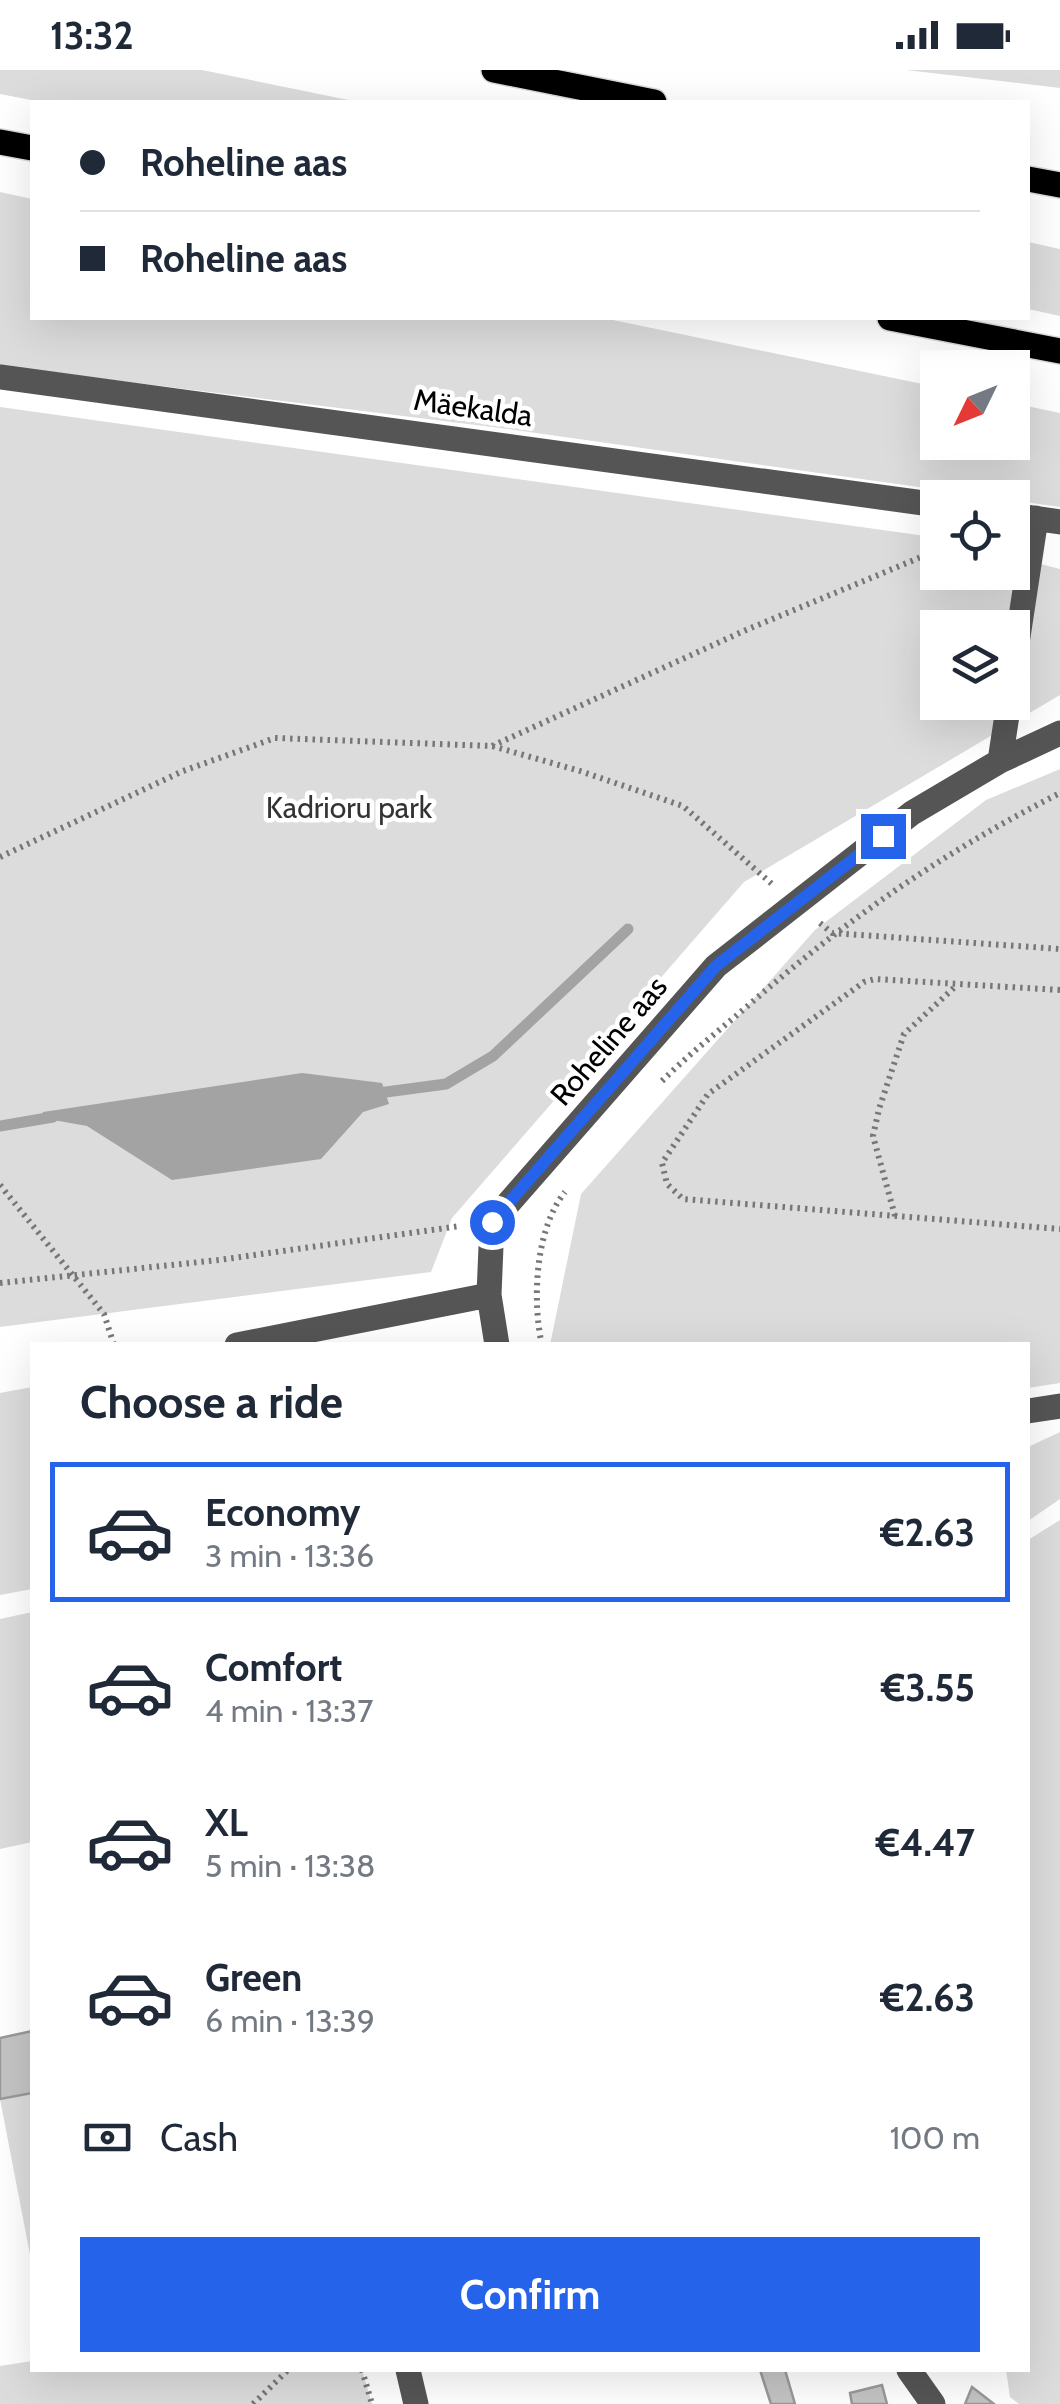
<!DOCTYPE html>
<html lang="en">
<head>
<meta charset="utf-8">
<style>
  body { margin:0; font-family:Cabin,sans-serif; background:#f6f6f7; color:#1f2937; height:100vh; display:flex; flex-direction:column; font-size:38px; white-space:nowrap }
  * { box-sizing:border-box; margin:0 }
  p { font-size:32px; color:#747a83 }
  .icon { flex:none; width:55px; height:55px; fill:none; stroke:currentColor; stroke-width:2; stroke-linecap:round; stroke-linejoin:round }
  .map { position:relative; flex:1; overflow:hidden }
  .sheet { position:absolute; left:30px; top:1272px; width:1000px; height:1030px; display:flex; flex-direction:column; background:#fff; border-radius:0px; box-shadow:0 10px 40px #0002 }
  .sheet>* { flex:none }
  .top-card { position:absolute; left:30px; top:30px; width:1000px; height:220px; border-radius:0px; box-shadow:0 10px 40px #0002; display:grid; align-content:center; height:220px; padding:0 50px; background:#fff }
  .needle { width:65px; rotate:227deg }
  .controls { position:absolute; left:920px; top:280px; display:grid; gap:20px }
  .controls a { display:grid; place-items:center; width:110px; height:110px; border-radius:0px; background:#fff; box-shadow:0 10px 40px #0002; font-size:50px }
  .end { position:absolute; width:45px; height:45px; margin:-22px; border:12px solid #2563eb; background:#fff; box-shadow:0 0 0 5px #fff }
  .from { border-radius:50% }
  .top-card b { display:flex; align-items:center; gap:35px; height:95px; font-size:38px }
  .top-card b+b { border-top:2px solid #e0e1e3 }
  .top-card i { width:25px; height:25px; background:#1f2937 }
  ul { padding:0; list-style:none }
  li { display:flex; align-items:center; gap:30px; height:140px; margin:0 20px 15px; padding:0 30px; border:5px solid transparent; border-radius:0px }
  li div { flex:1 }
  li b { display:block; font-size:38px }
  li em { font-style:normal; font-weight:800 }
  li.current { border-color:#2563eb }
  li>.icon { width:90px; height:90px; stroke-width:1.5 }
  h2 { padding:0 50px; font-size:45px; line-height:120px }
  .pay { display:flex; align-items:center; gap:25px; height:110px; padding:0 50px; font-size:38px }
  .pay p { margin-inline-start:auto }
  .action { display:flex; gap:20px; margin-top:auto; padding:20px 50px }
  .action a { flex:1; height:115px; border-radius:0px; background:#2563eb; color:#fff; font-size:40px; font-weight:800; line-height:115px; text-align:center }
  .status { display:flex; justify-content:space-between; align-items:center; height:70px; padding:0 50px; background:#fff; direction:ltr }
  .status svg { height:28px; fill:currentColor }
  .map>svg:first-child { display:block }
  .green { fill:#dcdcdc; fill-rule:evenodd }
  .water { fill:#a3a3a3 }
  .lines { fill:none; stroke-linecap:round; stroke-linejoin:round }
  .stream { stroke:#a3a3a3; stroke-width:11 }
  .building { fill:#c4c4c4; stroke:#999; stroke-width:2.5 }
  .major-casing { stroke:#dbdbdb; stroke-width:28 }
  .path { stroke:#777; stroke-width:6; stroke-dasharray:2.5 5; stroke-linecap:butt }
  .minor { stroke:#555; stroke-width:25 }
  .major { stroke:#000; stroke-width:25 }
  .route { stroke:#2563eb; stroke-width:12 }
  .labels { text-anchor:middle; stroke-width:9; stroke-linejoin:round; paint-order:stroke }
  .street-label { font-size:30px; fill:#000; stroke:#fff }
  .park-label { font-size:30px; fill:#333; stroke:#fff }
</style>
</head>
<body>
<div class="status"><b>13:32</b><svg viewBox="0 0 49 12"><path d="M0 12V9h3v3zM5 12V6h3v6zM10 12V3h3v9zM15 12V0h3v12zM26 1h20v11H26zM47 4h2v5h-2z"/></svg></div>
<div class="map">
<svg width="1060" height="2334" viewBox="0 0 1060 2334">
  <rect width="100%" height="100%" fill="#fff"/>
  <path class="green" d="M 0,0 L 202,0 L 358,32 L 41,32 L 0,24 Z
    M 906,0 L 1060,0 L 1060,18 Z
    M 0,122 L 32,129 L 32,248 L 603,248 L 937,317 L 938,372 L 1012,372 L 1013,333 L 1060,343 L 1060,437 L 508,359 L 0,296 Z
    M 1028,172 L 1060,179 L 1060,246 L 1028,239 Z
    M 0,337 L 933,467 L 937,468 L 938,502 L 1012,502 L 1013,487 L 1060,499 L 1060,625 L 744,812 L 452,1148 L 431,1202 L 0,1257 ZM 938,558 L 1012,558 L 1012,632 L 938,632 Z
    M 1060,699 L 1060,1313 L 1028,1318 L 1028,1275 L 550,1275 L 581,1124 L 815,860 L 986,730 Z
    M 32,1317 L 32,1519 L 0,1525 L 0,1323 Z
    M 1060,1362 L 1060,1429 L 1028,1451 L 1028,1377 Z
    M 1060,1450 L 1060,2334 L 1019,2334 L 1010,2327 L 1006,2300 L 1028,2300 L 1028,1470 Z
    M 32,1542 L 32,1772 L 0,1779 L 0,1549 Z
    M 32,2023 L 32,2195 L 0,2029 Z
    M 32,2291 L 32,2300 L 362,2300 L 372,2334 L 0,2334 L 0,2296 Z"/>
  <path class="water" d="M 302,1003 L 382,1013 L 389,1034 L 363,1042 L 321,1089 L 172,1110 L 87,1056 L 42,1048 L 43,1042 Z"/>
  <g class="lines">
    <path class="stream" d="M 371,1024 L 446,1014 L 493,986 L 628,859
      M 0,1056 L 53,1047"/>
  </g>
  <path class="building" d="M 32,1961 L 32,2023 L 0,2029 L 0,1968 Z
    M 760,2300 L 785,2300 L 795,2334 L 771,2334 Z
    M 882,2315 L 887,2334 L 852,2334 L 850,2323 Z
    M 972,2317 L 994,2334 L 965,2334 Z"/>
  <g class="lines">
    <defs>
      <path id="major" d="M 494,0 L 654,32
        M 0,72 L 32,78
        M 1028,109 L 1060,115
        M 890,248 L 1060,281"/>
    </defs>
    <use href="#major" class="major-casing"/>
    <path class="path" d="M 492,676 L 746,560 L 938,480
      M 0,787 L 183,701 L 275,668 L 492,676 L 580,701 L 683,736 L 772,814
      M 820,853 L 832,863 L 1060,879
      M 1060,920 L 875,909 L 864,912 L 708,1024 L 662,1093 L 667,1114 L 683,1129 L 1060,1159
      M 662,1011 C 687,986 716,963 743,940 C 844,851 940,784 1060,723
      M 0,1115 L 104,1244 L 114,1275
      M 895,1146 L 873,1066 L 879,1039 L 904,964 L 957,915
      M 0,1213 L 219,1190 L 460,1156
      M 542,1275 C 532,1231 535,1159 565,1122
      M 362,2300 L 372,2334
      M 253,2334 L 288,2300"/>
    <path class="minor" d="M 0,307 L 938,435
      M 1012,445 L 1060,452
      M 1012,606 L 1036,448
      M 1000,691 L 1009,632
      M 237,1275 L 489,1225
      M 497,1275 L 489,1225 L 492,1152 L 716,896 L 912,743 L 1000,691 L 1060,663
      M 1028,1341 L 1060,1336
      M 408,2300 L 416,2334
      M 909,2300 L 933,2334"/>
    <use href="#major" class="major"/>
  </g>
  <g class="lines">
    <path class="route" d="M 492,1152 L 716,896 L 883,766"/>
  </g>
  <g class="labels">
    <g class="street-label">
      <text transform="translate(473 338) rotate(8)" y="10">Mäekalda</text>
      <text transform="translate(609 971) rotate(-49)" y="10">Roheline aas</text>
    </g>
    <g class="park-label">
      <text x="349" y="748">Kadrioru park</text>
    </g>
  </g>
</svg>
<div class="controls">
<a><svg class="needle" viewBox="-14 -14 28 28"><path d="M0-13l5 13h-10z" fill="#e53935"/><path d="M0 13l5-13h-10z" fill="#747a83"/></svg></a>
<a><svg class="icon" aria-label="locate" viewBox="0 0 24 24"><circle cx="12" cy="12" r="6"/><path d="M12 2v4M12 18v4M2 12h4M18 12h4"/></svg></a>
<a><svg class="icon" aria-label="layers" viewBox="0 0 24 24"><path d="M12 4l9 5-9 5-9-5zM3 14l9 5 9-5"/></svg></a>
</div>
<i class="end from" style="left:492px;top:1152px"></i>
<i class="end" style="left:883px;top:766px"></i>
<div class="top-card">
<b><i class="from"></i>Roheline aas</b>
<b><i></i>Roheline aas</b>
</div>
<section class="sheet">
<h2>Choose a ride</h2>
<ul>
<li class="current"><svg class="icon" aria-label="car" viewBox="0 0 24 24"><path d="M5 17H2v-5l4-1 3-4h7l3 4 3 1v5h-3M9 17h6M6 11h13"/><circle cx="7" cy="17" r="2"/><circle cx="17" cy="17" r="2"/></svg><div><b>Economy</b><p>3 min · 13:36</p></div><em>€2.63</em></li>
<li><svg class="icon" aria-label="car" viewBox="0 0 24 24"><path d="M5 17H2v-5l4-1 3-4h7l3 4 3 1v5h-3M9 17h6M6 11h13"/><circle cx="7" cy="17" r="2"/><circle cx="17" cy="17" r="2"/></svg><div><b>Comfort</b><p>4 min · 13:37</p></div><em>€3.55</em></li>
<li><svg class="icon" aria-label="car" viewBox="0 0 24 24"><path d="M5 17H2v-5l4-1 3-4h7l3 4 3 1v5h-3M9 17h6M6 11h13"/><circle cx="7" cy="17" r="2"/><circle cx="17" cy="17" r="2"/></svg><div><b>XL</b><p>5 min · 13:38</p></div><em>€4.47</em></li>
<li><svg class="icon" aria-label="car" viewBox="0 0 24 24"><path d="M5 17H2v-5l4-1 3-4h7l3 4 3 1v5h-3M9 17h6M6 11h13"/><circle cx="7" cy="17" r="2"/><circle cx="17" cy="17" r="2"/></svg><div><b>Green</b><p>6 min · 13:39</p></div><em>€2.63</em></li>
</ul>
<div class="pay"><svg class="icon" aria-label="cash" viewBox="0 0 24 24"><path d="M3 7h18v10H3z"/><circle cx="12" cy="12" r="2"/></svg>Cash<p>100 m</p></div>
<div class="action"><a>Confirm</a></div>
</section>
</div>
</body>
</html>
